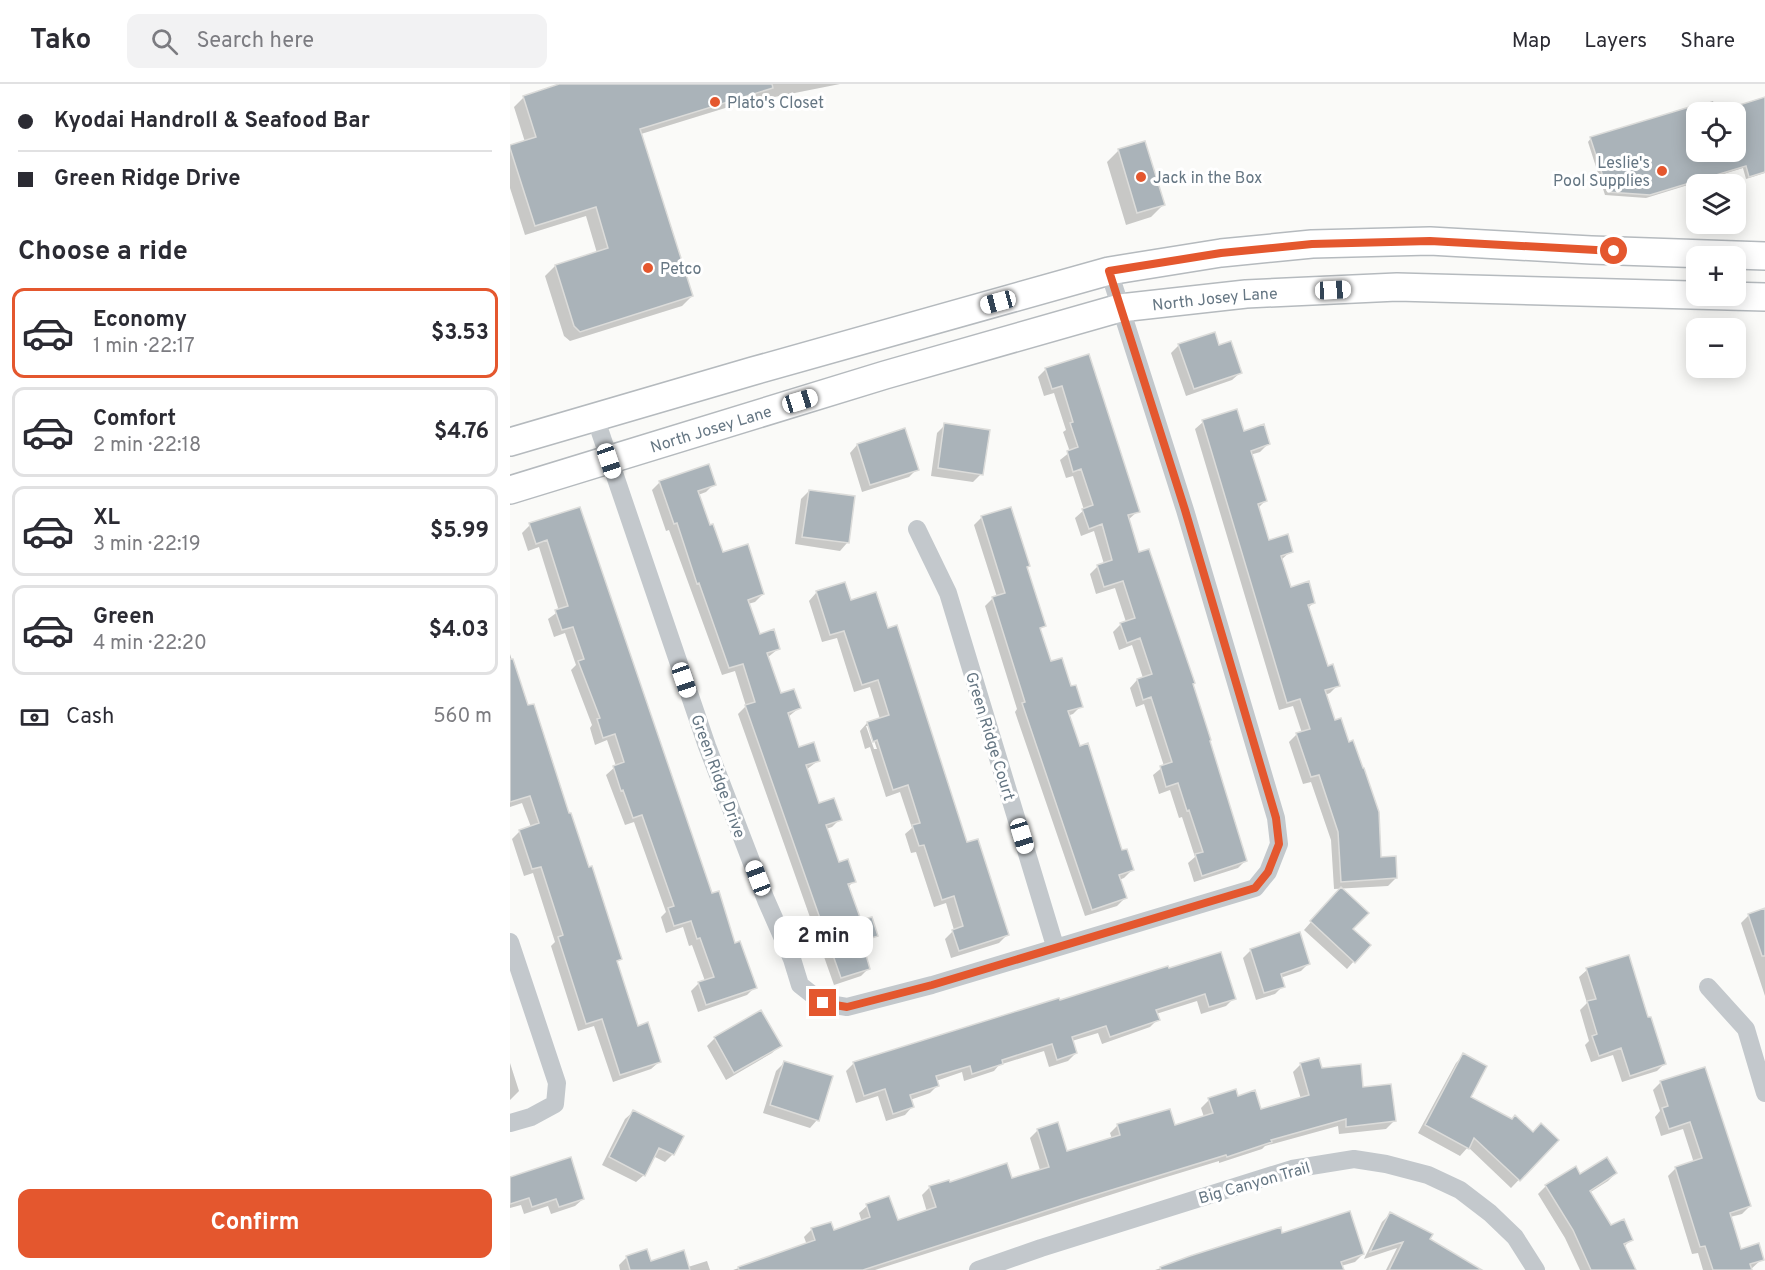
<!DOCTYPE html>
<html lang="en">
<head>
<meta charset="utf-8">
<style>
  body { margin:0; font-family:Overpass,sans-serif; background:#f2f2f3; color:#2b2b33; height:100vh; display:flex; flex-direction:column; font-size:22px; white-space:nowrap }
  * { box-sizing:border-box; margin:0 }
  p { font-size:20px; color:#7c7c81 }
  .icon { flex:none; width:33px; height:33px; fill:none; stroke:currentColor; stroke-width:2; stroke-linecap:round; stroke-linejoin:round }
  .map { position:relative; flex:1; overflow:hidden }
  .details { display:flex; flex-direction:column; background:#fff; width:510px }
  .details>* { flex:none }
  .guide { display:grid; align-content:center; height:132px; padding:0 18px; background:#fff }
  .fabs { position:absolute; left:1176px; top:18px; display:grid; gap:12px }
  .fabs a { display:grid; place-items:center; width:60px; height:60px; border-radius:12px; background:#fff; box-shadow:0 3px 15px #0003; font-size:30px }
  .end { position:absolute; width:27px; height:27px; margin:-14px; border:8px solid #e4572e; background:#fff; box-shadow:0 0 0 3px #fff }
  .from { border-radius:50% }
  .bubble { position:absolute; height:42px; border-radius:12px; background:#fff; box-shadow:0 3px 15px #0003; font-size:20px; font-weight:700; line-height:42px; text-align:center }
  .car { position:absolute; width:18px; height:36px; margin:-18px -9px; border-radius:8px; box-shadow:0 0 4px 2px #0007; background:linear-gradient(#fff 24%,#345 0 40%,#fff 0 76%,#345 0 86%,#fff 0) }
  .guide b { display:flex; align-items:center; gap:21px; height:57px; font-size:22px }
  .guide b+b { border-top:2px solid #e1e1e2 }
  .guide i { width:15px; height:15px; background:#2b2b33 }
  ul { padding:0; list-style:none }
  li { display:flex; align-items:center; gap:18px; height:90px; margin:0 12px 9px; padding:0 6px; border:3px solid #e1e1e2; border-radius:12px }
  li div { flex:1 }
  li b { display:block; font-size:22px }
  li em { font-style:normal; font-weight:700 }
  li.active { border-color:#e4572e }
  li>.icon { width:54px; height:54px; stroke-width:1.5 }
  h2 { padding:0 18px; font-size:27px; line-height:72px }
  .pay { display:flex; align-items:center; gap:15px; height:66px; padding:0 18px; font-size:22px }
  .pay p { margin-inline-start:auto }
  .primary-button { display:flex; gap:12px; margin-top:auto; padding:12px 18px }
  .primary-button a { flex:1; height:69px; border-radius:12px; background:#e4572e; color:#fff; font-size:24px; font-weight:700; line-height:69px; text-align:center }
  header { display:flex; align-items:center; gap:36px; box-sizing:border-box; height:84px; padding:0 30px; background:#fff; border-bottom:2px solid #e1e1e2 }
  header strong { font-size:28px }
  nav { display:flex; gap:33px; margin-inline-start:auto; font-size:21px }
  .search { width:420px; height:54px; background:#f2f2f3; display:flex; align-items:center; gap:15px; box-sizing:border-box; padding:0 21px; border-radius:12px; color:#7c7c81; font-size:22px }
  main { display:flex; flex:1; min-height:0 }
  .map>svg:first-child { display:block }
  .shadow { fill:#0003; fill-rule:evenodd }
  .building { fill:#aab3b9; stroke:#dcdcda; stroke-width:1.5 }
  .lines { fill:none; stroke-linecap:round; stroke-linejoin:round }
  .primary-casing { stroke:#b5babe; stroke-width:30 }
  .minor { stroke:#c3c8cc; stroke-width:18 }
  .primary { stroke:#fff; stroke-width:27 }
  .route { stroke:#e4572e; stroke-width:8 }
  .poi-dot { fill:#e4572e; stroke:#fff; stroke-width:2 }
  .labels { text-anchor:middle; stroke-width:6; stroke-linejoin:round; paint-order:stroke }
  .poi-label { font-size:16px; fill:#657683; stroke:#fff; text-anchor:start }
  .street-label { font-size:16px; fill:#657683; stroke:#fff }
</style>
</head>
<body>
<header>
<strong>Tako</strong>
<div class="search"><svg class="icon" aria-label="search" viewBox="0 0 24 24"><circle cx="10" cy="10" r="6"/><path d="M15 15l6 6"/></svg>Search here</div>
<nav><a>Map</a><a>Layers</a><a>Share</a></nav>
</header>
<main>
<section class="details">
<div class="guide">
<b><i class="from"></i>Kyodai Handroll &amp; Seafood Bar</b>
<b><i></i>Green Ridge Drive</b>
</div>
<h2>Choose a ride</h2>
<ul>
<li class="active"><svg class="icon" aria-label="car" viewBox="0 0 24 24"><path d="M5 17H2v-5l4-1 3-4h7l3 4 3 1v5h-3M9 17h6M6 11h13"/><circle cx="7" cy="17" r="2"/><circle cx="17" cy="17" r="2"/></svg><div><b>Economy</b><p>1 min · 22:17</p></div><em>$3.53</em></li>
<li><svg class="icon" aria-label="car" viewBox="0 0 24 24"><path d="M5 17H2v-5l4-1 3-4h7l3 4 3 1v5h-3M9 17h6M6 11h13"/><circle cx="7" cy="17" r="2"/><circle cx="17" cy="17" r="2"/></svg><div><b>Comfort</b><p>2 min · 22:18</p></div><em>$4.76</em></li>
<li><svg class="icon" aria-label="car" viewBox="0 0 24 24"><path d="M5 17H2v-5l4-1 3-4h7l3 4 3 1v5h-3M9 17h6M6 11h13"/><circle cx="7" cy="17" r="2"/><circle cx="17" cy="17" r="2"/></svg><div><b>XL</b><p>3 min · 22:19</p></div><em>$5.99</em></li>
<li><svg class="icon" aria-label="car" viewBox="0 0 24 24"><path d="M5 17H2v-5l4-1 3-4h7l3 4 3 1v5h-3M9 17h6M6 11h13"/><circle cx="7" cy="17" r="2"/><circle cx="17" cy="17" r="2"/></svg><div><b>Green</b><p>4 min · 22:20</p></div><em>$4.03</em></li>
</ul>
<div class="pay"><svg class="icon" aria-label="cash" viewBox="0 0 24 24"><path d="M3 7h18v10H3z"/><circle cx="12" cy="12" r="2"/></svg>Cash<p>560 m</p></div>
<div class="primary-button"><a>Confirm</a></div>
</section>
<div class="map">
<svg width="1255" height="1186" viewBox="0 0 1255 1186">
  <rect width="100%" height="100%" fill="#fafaf8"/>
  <path class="shadow" d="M 54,0 L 330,0 L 225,21 L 131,50 L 182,212 L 172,222 L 60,257 L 54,252 L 35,192 L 45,182 L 87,169 L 76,132 L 15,151 L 0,104 L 0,63 L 15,58 L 4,23 L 14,13 Z
    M 1255,15 L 1255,89 L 1236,95 L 1233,84 L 1136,114 L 1095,111 L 1078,58 L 1081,54 L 1203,17 L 1207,28 L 1186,28 L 1186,68 L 1226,68 L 1226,28 L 1211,28 Z
    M 609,66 L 653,121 L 641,133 L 616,141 L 597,78 Z
    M 669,261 L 708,263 L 730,289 L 722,296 L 676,312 L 661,269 Z
    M 578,272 L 628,427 L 618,436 L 628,470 L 682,600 L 736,776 L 728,784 L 684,798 L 678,779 L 685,773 L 672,733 L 669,734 L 660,706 L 649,710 L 643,691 L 654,682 L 634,620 L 626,623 L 620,604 L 627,596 L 633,594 L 622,561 L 609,566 L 603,548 L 611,540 L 616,538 L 605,504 L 586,510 L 580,490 L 588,482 L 594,480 L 584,447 L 571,452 L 565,434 L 574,426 L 563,392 L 556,394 L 550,376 L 560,368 L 553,348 L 556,346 L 544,309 L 534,312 L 528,293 L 536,285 Z
    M 693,338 L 733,349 L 758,360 L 750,368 L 740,371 L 755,417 L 748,424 L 758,457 L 781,467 L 771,476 L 780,505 L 804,518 L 798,524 L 817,584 L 828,601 L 820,609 L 815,611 L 870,775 L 886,794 L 878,802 L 824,805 L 821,756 L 801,698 L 793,700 L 779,658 L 787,650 L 792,649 L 783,622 L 769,626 L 685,345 Z
    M 435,341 L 471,390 L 463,398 L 421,392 L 427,349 Z
    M 347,361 L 407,385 L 399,393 L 352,408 L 340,369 Z
    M 150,398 L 204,400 L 196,408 L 188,411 L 199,443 L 212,470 L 253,510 L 245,518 L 238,520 L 249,552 L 268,565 L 257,574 L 270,611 L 289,624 L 278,633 L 288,665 L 309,676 L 296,686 L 308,721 L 330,735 L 322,743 L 316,745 L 328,780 L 344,797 L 338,803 L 350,838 L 366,851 L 358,859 L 351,861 L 359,884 L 351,892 L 324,901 L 228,630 L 236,622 L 225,587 L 212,591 L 159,446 L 156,447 L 142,406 Z
    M 299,407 L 337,459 L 330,467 L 285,460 L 291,415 Z
    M 69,425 L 201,811 L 245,903 L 237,911 L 188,928 L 181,907 L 189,899 L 195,897 L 182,861 L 179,862 L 173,843 L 156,849 L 151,833 L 156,828 L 124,738 L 115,741 L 96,691 L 106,682 L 97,656 L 85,661 L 80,644 L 82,641 L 61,586 L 66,581 L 55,549 L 44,553 L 38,535 L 49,527 L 29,463 L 18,467 L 12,449 L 20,441 Z
    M 472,433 L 515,484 L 534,542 L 529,546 L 540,579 L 560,604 L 571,622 L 563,630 L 557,632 L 611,768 L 622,786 L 614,794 L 609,796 L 615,814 L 607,822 L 575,832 L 505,628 L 507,625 L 475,522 L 482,515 L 487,513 L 464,441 Z
    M 334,500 L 340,518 L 497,851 L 489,859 L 441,874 L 435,855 L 444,846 L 436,819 L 424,823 L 406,768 L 401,769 L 395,750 L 402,744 L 390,708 L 376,713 L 360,663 L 355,665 L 350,647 L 357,639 L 370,635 L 360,603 L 344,608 L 327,554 L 312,558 L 299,517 L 306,509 ZM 356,642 L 359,642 L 367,665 L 364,665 Z
    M 0,570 L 17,623 L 110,874 L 106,879 L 127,943 L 149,978 L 141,985 L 103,998 L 84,942 L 68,947 L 41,862 L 45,858 L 23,789 L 14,792 L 2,755 L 10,747 L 21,743 L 12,719 L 0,723 Z
    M 823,813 L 841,845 L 844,877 L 837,885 L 794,846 Z
    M 1255,826 L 1255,912 L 1231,839 L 1239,831 Z
    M 741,866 L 799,879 L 791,887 L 770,894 L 773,902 L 765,910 L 746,916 L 733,874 Z
    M 657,884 L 724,914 L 716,922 L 691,930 L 687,917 L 646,930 L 648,935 L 640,943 L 592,960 L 588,949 L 562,957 L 566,969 L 558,977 L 539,983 L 534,967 L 489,981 L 484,987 L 454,997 L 452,988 L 426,997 L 428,1001 L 420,1009 L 400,1016 L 402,1023 L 395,1031 L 376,1037 L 368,1012 L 346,1019 L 336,987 L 343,980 Z
    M 1077,886 L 1137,935 L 1155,979 L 1147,987 L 1112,998 L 1103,971 L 1081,978 L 1075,961 L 1079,957 L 1070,926 L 1077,919 L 1069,893 Z
    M 205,954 L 270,961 L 262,969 L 216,996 L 197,962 Z
    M 954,971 L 959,1013 L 1023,1050 L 1047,1056 L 1001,1104 L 958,1063 L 950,1072 L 908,1049 L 946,979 Z
    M 0,979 L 9,1007 L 0,1016 Z
    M 274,979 L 307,1036 L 300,1044 L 253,1029 L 266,987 Z
    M 791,980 L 811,985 L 852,1004 L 884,1037 L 876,1045 L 829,1050 L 828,1042 L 755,1062 L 752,1065 L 709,1079 L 709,1077 L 650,1095 L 365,1186 L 223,1186 L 297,1161 L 294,1153 L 302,1145 L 323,1147 L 352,1138 L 349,1129 L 357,1122 L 387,1138 L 417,1128 L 412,1111 L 420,1103 L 439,1099 L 501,1096 L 530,1086 L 520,1054 L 528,1046 L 556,1069 L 602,1055 L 600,1049 L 607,1042 L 659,1026 L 664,1043 L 694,1033 L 691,1024 L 699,1016 L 727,1013 L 750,1026 L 791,1015 L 783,988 Z
    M 1194,985 L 1240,1122 L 1232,1130 L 1220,1133 L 1230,1166 L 1252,1175 L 1240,1186 L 1193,1186 L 1188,1169 L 1182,1170 L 1158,1092 L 1166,1084 L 1184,1079 L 1173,1045 L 1151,1052 L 1145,1033 L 1150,1027 L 1143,1006 L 1151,998 Z
    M 123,1028 L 163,1070 L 155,1078 L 143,1072 L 134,1091 L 126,1098 L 92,1081 L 115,1035 Z
    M 1106,1089 L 1098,1097 L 1079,1109 L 1100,1143 L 1121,1155 L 1114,1163 L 1124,1186 L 1070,1186 L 1055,1154 L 1028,1110 L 1036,1102 L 1070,1092 Z
    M 0,1094 L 73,1115 L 65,1122 L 41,1130 L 38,1122 L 14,1130 L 11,1121 L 0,1124 Z
    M 880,1130 L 918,1156 L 969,1186 L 876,1186 L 887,1164 L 854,1175 L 872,1138 Z
    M 770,1145 L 771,1150 L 853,1170 L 845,1178 L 831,1182 L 833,1186 L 645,1186 Z
    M 136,1167 L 140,1178 L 178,1183 L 197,1177 L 200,1186 L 110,1186 L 109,1181 L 116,1174 Z"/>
  <path class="building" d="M 49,0 L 262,0 L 263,4 L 130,45 L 183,212 L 70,248 L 64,242 L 45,181 L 98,164 L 86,123 L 25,142 L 0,64 L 0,61 L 26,53 L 13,12 Z
    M 1255,13 L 1255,88 L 1239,93 L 1236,82 L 1140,111 L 1098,108 L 1080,53 L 1186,21 L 1186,68 L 1232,68 L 1226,48 L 1226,22 Z
    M 635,57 L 655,121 L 627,129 L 608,65 Z
    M 705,248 L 709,261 L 721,257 L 732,289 L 684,305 L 668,260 Z
    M 579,270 L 630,428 L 618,431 L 629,468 L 639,465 L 685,599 L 683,600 L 701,656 L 700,657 L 737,777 L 692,792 L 685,770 L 693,768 L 679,726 L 677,727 L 668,699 L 656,703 L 650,682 L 662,678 L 641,613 L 633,616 L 627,595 L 642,590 L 630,554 L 617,559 L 610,539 L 625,534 L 613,497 L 594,503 L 587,481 L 602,476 L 592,440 L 579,445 L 572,425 L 583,421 L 571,385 L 563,388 L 557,367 L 568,363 L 560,339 L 563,338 L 552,302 L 542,305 L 535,284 Z
    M 727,325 L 734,347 L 754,340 L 760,360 L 741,367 L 757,417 L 748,420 L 759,456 L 778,450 L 783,468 L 771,472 L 781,503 L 799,497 L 805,519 L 798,521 L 818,582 L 823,580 L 830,602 L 815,606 L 825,636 L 831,634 L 839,658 L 843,656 L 853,684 L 854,684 L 869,728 L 871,773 L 886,772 L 887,794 L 831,798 L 828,748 L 809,691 L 801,693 L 786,649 L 800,645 L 790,615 L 777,619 L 692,336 Z
    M 434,339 L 480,346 L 473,391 L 428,384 Z
    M 395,344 L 409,386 L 360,401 L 347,360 Z
    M 199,380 L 206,401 L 188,407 L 200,441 L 203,440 L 213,468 L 238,460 L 254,510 L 238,516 L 250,550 L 264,545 L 270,565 L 257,569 L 271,609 L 284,605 L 291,624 L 278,629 L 289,663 L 304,658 L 310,677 L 296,681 L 309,719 L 324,714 L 332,736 L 316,741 L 329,778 L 338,775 L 346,798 L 338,800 L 351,836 L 362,833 L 368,852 L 352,857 L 360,885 L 331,894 L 235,621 L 245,618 L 233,580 L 219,584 L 189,499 L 187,500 L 167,439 L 164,440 L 149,397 Z
    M 299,406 L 345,412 L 339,459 L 292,453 Z
    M 70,423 L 202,809 L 209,807 L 225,859 L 230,857 L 247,904 L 196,921 L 188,898 L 204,893 L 190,854 L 187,855 L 181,837 L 164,842 L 158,824 L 164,822 L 132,731 L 123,734 L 113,706 L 111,707 L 103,682 L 114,678 L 105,650 L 93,654 L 87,635 L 90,634 L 68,577 L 74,575 L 63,543 L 52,546 L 45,526 L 58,522 L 37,456 L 26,460 L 19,439 Z
    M 501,423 L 520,482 L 517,483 L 536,542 L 530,544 L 541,577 L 552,574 L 561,602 L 566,601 L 573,623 L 558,627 L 570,662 L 578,659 L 612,766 L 617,765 L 624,786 L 609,791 L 617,814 L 582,826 L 512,619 L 515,618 L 482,513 L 495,509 L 471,432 Z
    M 335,498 L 341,516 L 366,508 L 378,544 L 387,541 L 457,758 L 468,755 L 499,851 L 449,867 L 442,846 L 453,842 L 444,812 L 432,816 L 414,761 L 409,762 L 402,741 L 410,739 L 398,701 L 383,706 L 367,656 L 363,658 L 357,638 L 379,631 L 368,596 L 352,601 L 334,547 L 320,551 L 306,507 Z
    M 0,575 L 3,575 L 18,621 L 24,620 L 59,729 L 61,729 L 79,783 L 82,782 L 112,875 L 107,877 L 128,942 L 138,938 L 151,978 L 110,991 L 92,935 L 76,940 L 48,853 L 53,851 L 31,783 L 22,785 L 9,746 L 29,739 L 20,712 L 0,718 Z
    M 831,803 L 859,829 L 843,845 L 861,861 L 845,879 L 800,837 Z
    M 1255,824 L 1255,872 L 1252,872 L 1238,830 Z
    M 790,848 L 800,880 L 771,890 L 775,903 L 754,909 L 740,865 Z
    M 711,868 L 726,915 L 699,923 L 695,910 L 646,926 L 650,936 L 600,953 L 596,942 L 562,953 L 567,969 L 547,976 L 542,960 L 492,976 L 493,980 L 462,990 L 460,982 L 426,992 L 429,1002 L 400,1011 L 404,1023 L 383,1030 L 375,1005 L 354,1012 L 343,978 L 549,914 L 550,916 L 658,882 L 659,884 Z
    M 1119,871 L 1138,933 L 1141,933 L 1156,980 L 1120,992 L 1111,964 L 1089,972 L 1082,952 L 1087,950 L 1077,917 L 1086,915 L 1076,884 Z
    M 251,926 L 272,962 L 224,989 L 204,953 Z
    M 953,969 L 977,982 L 961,1013 L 1002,1035 L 1005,1031 L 1023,1048 L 1031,1039 L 1049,1056 L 1010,1097 L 964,1054 L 959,1065 L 915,1041 Z
    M 809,974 L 812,984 L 851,980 L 853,1003 L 881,1000 L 886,1037 L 836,1043 L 836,1035 L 761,1056 L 762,1058 L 717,1073 L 716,1071 L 572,1115 L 353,1186 L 229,1186 L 228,1183 L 305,1156 L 301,1144 L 321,1138 L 324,1146 L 360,1133 L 356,1120 L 379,1112 L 388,1136 L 426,1123 L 419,1102 L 439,1096 L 440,1098 L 497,1079 L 502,1094 L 539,1083 L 527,1045 L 548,1038 L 557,1067 L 610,1051 L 607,1040 L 660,1025 L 665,1041 L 703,1029 L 698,1014 L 726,1005 L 728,1012 L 745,1006 L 751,1025 L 799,1011 L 790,979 Z
    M 274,977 L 323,992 L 309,1037 L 260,1021 Z
    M 1195,983 L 1241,1122 L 1220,1129 L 1231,1165 L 1249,1159 L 1254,1176 L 1240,1180 L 1242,1186 L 1203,1186 L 1195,1162 L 1190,1163 L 1165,1083 L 1192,1074 L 1180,1038 L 1159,1045 L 1152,1024 L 1158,1022 L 1150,997 Z
    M 123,1026 L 174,1052 L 164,1071 L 149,1064 L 135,1092 L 99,1073 Z
    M 61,1073 L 74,1115 L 49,1123 L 46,1115 L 22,1123 L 19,1114 L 0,1120 L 0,1093 Z
    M 1097,1073 L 1107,1089 L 1080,1107 L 1101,1141 L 1114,1135 L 1123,1156 L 1114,1160 L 1126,1186 L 1081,1186 L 1063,1146 L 1035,1101 L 1066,1082 L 1070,1090 Z
    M 840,1127 L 854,1170 L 831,1178 L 834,1186 L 651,1186 L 650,1183 L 680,1172 L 771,1143 L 772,1149 Z
    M 880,1128 L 923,1150 L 920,1155 L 972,1186 L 879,1186 L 893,1158 L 860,1168 Z
    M 137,1165 L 141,1177 L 174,1166 L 180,1186 L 120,1186 L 116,1172 Z"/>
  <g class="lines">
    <defs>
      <g id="primary">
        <path d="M 0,358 L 243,287 L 599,187 L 711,169 L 802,160 L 920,157 L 1081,166 L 1255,172"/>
        <path id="s1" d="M 0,406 L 375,291 L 610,224 L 736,210 L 887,203 L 1255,213"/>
      </g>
    </defs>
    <use href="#primary" class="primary-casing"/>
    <path class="minor" d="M 85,333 L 197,662 L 256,816 L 282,875 L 290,901 L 313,919 L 337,923 L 422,901 L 745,804 L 758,788 L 769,760 L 766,734 L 675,426 L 599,187
      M 407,445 L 438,509 L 545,862
      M 0,858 L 47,999 L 45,1020 L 21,1033 L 0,1039
      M 1198,903 L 1236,945 L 1255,1009
      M 468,1186 L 531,1164 L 782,1085 L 844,1075 L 876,1080 L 918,1091 L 950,1106 L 980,1129 L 1005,1153 L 1026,1186"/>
    <use href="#primary" class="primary"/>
  </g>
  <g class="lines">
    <path class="route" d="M 313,919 L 337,923 L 422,901 L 745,804 L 758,788 L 769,760 L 766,734 L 675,426 L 599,187 L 711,169 L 802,160 L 920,157 L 1104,167"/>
  </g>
  <g class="poi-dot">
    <circle cx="205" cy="18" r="6"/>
    <circle cx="1152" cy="87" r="6"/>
    <circle cx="631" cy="93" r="6"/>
    <circle cx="138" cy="184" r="6"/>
  </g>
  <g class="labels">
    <g class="poi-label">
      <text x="217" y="24">Plato's Closet</text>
      <text x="1140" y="84" text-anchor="end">Leslie's<tspan x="1140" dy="18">Pool Supplies</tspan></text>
      <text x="643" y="99">Jack in the Box</text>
      <text x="150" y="190">Petco</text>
    </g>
    <g class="street-label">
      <text dy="6" stroke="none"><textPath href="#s1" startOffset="732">North Josey Lane</textPath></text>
      <text dy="6" stroke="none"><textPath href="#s1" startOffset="210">North Josey Lane</textPath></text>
      <text transform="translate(481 652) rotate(73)" y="6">Green Ridge Court</text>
      <text transform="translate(209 692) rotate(70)" y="6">Green Ridge Drive</text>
      <text transform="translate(744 1098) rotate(-16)" y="6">Big Canyon Trail</text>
    </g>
  </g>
</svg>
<div class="fabs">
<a><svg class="icon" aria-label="locate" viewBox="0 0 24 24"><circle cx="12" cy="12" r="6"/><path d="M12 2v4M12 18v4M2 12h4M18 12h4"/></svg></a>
<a><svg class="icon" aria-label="layers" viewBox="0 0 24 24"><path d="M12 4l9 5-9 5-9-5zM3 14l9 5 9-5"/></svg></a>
<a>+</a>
<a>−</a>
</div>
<i class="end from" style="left:1104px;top:167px"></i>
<i class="end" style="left:313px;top:919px"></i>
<div class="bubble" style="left:264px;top:832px;width:99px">2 min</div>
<i class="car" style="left:823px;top:206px;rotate:87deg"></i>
<i class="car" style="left:488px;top:218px;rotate:255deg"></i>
<i class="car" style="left:290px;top:317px;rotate:73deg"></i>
<i class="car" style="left:99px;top:377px;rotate:161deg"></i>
<i class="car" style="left:174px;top:596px;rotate:161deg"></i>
<i class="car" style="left:512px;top:752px;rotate:163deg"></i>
<i class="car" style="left:248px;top:794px;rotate:339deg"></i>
</div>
</main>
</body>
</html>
